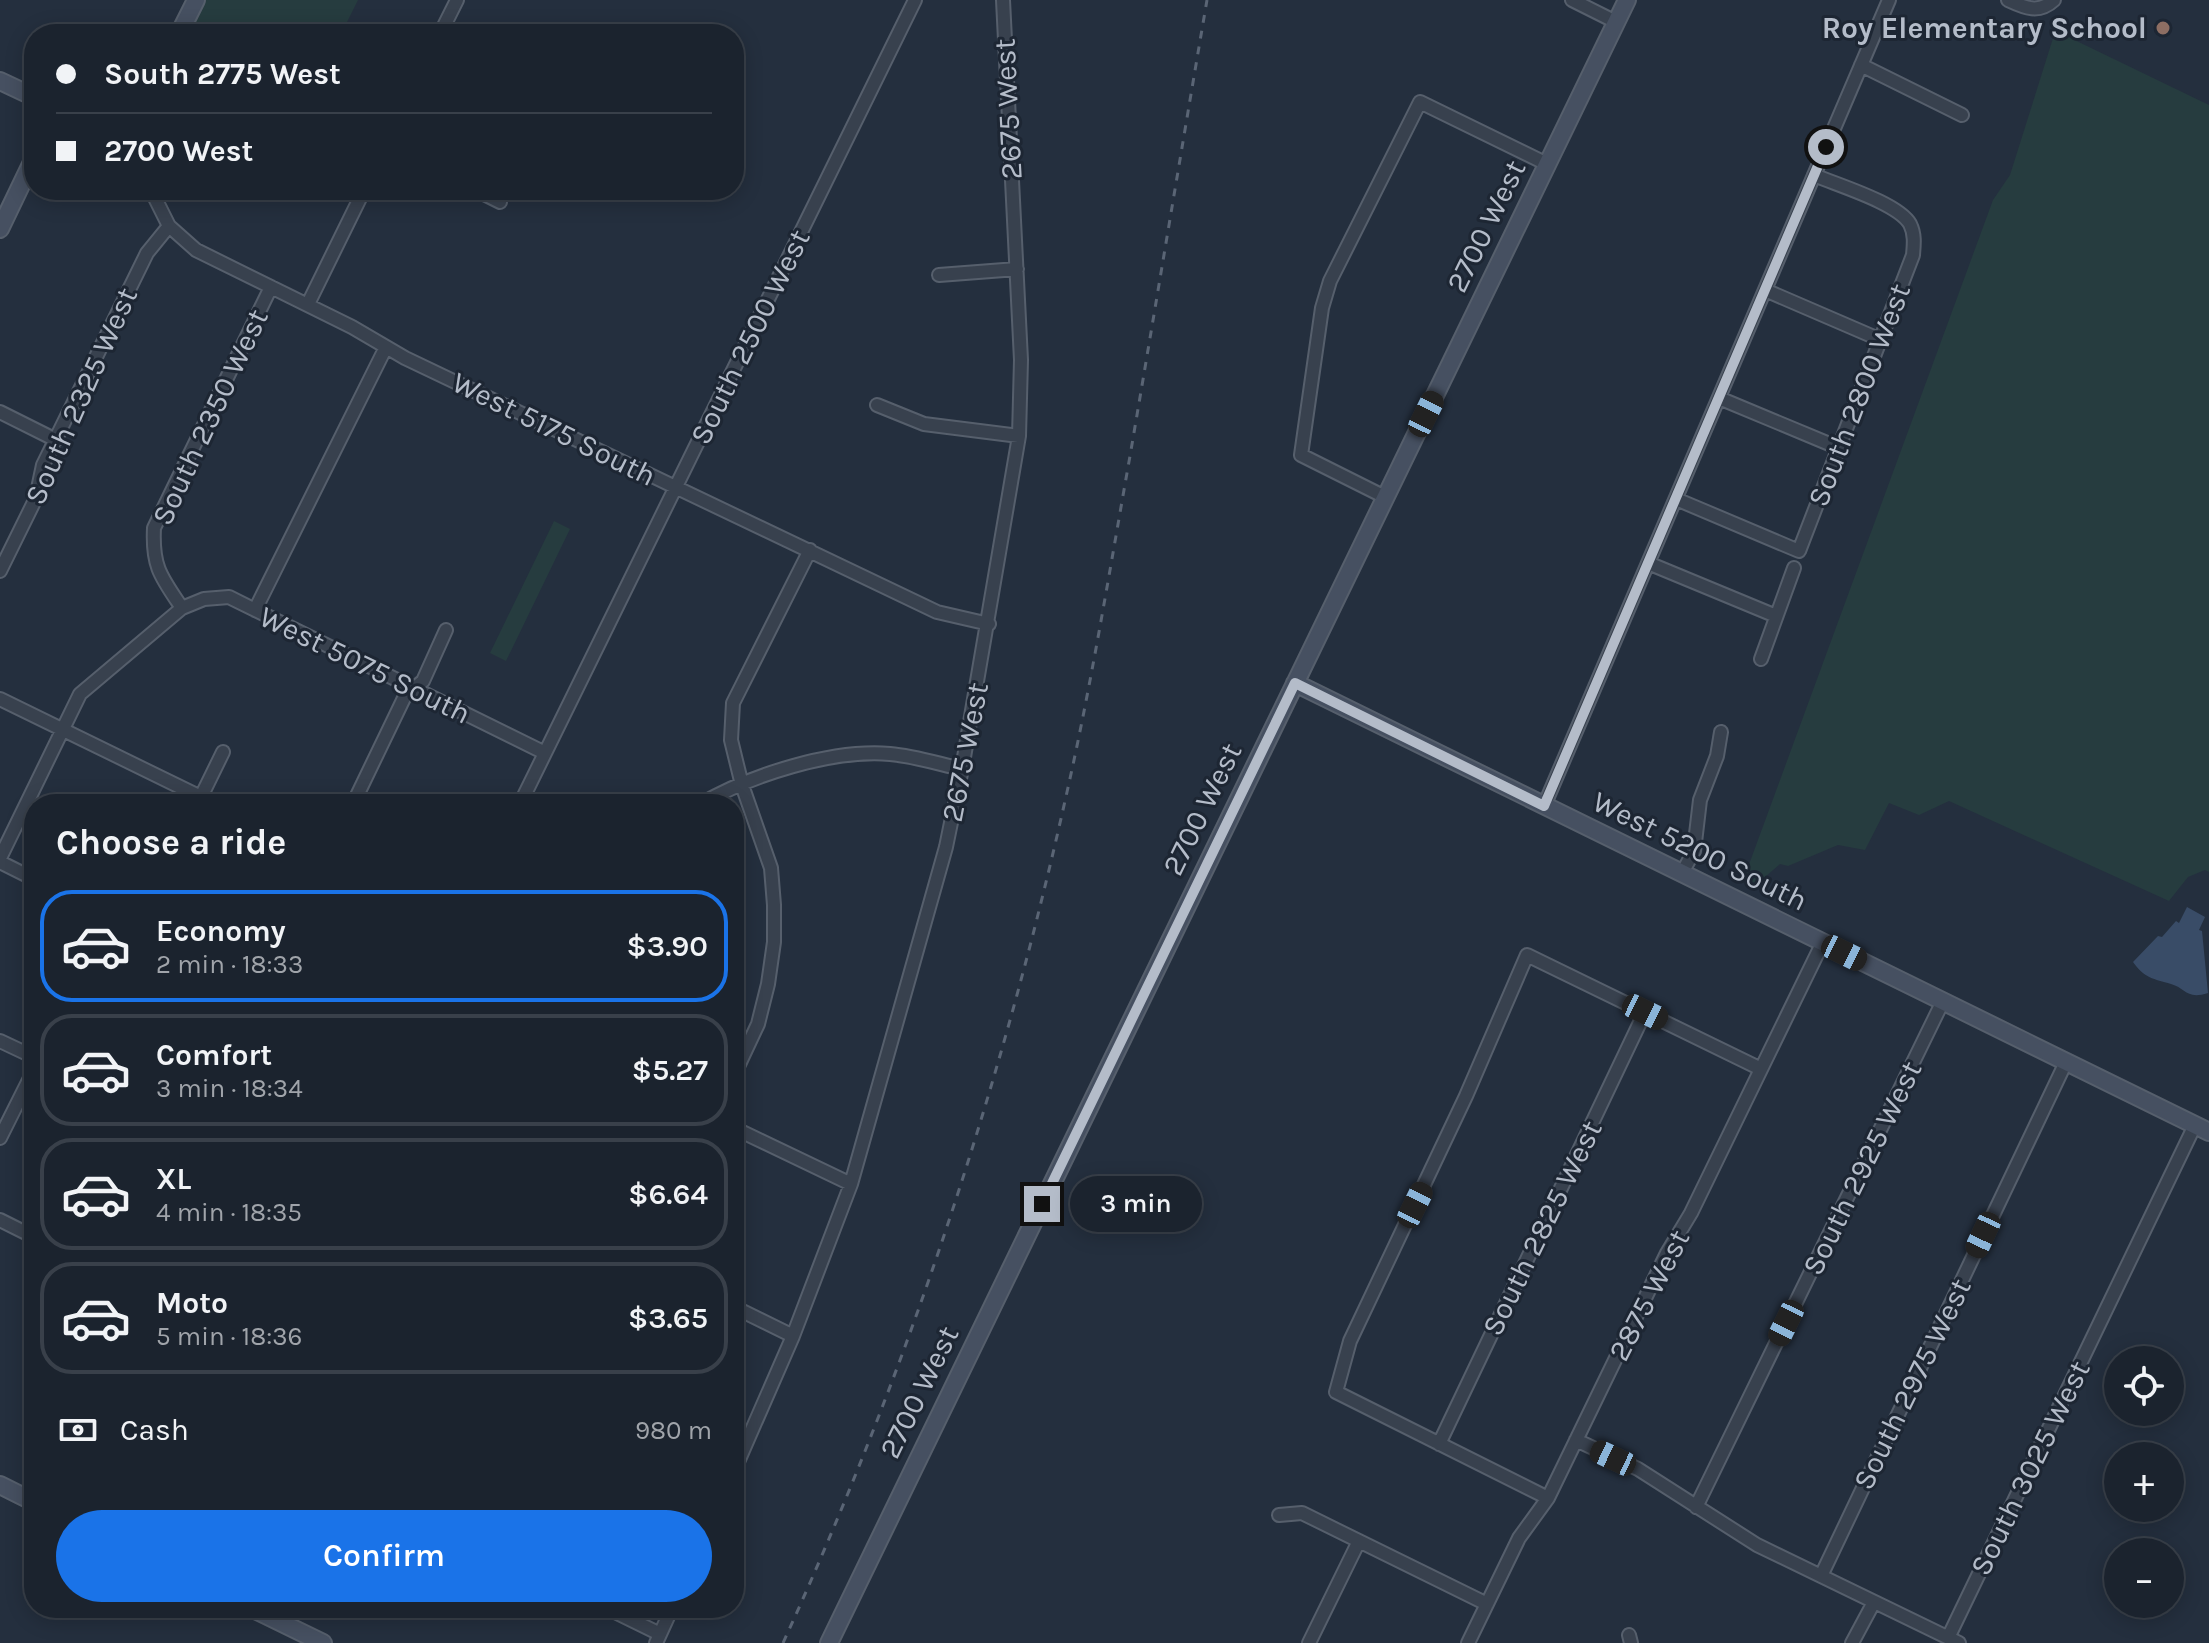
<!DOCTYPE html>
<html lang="en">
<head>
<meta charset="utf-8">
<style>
  body { margin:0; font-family:Karla,sans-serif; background:#282f3a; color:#f1f3f6; height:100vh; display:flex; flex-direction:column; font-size:30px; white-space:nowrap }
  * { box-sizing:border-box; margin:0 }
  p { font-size:26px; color:#a0a4aa }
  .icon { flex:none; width:44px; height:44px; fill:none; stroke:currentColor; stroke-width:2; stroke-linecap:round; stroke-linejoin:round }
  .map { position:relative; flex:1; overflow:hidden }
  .details { position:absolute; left:24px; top:794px; width:720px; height:824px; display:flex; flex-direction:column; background:#1b232e; border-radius:32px; box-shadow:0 4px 20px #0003,0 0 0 2px #39404a }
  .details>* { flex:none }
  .top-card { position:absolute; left:24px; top:24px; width:720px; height:176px; border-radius:32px; box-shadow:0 4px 20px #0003,0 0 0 2px #39404a; display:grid; align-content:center; height:176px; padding:0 32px; background:#1b232e }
  .controls { position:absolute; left:2104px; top:1346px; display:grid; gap:16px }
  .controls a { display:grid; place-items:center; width:80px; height:80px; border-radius:50%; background:#1b232e; box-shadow:0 4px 20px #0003,0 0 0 2px #39404a; font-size:40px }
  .end { position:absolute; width:36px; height:36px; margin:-18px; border:10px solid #b4bcc9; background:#111; box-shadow:0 0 0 4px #111 }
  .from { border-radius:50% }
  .bubble { position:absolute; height:56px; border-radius:28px; background:#1b232e; box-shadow:0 4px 20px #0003,0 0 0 2px #39404a; font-size:26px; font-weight:600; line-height:56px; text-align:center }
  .car { position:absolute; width:24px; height:48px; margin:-24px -12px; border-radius:10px; box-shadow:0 0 6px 2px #0007; background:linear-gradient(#222 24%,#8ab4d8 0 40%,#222 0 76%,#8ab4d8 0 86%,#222 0) }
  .top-card b { display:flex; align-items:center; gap:28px; height:76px; font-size:30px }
  .top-card b+b { border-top:2px solid #39404a }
  .top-card i { width:20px; height:20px; background:#f1f3f6 }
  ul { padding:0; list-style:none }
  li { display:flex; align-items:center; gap:24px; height:112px; margin:0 16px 12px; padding:0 16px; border:4px solid #39404a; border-radius:32px }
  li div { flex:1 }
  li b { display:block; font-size:30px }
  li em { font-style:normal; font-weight:600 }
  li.on { border-color:#1a73e8 }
  li>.icon { width:72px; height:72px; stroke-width:1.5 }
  h2 { padding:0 32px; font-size:36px; line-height:96px }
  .pay { display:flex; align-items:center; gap:20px; height:88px; padding:0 32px; font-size:30px }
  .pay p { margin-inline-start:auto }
  .button { display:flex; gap:16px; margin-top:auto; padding:16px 32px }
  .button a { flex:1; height:92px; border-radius:48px; background:#1a73e8; color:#fff; font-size:32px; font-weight:600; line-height:92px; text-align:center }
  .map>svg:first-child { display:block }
  .green { fill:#263c3f }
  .water { fill:#394c67 }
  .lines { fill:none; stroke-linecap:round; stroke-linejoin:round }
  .street-casing { stroke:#565f6c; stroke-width:16 }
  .secondary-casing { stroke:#565f6c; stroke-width:20 }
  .street { stroke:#38414e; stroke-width:12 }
  .secondary { stroke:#465061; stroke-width:16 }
  .rail { stroke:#5a6575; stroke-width:3; stroke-dasharray:8 8; stroke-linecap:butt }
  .route { stroke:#b4bcc9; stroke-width:10 }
  .education-dot { fill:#8d6e63; stroke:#1d2633; stroke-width:3 }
  .labels { text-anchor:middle; stroke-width:6; stroke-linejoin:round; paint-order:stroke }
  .poi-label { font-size:30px; font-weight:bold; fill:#b4bcc9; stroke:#1d2633; text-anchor:end }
  .street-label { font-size:30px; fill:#b4bcc9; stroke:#1d2633 }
</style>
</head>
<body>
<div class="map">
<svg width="2209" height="1643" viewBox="0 0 2209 1643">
  <rect width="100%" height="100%" fill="#242f3e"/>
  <path class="green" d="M 206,0 L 358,0 L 341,34 L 189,34 Z
    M 2058,32 L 2209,105 L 2209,872 L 2205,870 L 2188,877 L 2169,901 L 1949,801 L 1919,815 L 1889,803 L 1865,850 L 1838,845 L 1788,866 L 1780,864 L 1757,884 L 1744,878 L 1993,200 L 2010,175 L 2054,35 Z
    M 554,521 L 570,529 L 506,661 L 490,653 Z"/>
  <path class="water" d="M 2187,907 L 2205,917 L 2199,930 L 2202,931 L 2208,993 C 2186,1000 2186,988 2171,984 C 2154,979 2144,978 2133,962 L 2158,936 L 2162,937 L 2176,921 L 2179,923 Z"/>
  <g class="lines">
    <defs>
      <path id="street" d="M 1572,0 L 1616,22
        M 2008,0 C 2025,8 2039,14 2054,0
        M 440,34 L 457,0
        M 1861,65 L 1962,115
        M 151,190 L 169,226 L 196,250 L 352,327 L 405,358 L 937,612 L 989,624
        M 476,190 L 500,202
        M 939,275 L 1017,269
        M 1765,290 L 1881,340
        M 308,304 L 364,190
        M 1719,398 L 1839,448
        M 877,405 L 924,424 L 1019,436
        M 0,412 L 56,440
        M 1385,497 L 1301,455 L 1322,308 L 1330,281 L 1420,102 L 1547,164
        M 1676,499 L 1799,551 L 1913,255 C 1914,244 1915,234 1910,224 C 1898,203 1837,185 1814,175
        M 1648,563 L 1776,616
        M 0,571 L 36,498 L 43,465 L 147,253 L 169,226
        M 182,608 C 161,577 152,567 154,528 L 271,287
        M 255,610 L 386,347
        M 1761,659 L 1794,568
        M 0,699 L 215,804
        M 201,797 L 223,752
        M 353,804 L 405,696 L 423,681 L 446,630
        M 520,804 L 915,0
        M 701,804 C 751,775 832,749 890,754 C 914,756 939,764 962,769
        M 1544,806 L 1889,0
        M 0,858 L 80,694 L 182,608 L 204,599 L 229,597 L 545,753
        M 0,862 L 34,879
        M 1682,873 L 1694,851 L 1700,800 L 1717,756 L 1721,732
        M 0,1041 L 34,1057
        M 734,1075 L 758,1024 L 768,984 L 774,942 L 774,905 L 771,868 L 742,785 L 731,740 L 733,703 L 810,550
        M 734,1128 L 851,1184
        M 0,1138 L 34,1070
        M 0,1220 L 34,1237
        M 734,1307 L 793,1336
        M 1576,1440 L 1638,1469 L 1757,1545 L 1959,1643
        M 1439,1444 L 1645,1012
        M 734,1471 L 793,1336 L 851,1184 L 946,847 L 962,769 L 1019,436 L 1021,360 L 1003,0
        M 1548,1498 L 1336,1392 L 1350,1341 L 1466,1096 L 1527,955 L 1761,1069
        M 1696,1507 L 1943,1001
        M 1279,1515 L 1302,1513 L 1487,1604
        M 1821,1576 L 2066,1062
        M 607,1608 L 660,1634
        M 1629,1635 L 1631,1643
        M 1948,1638 L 2195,1125
        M 656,1643 L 672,1608
        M 1309,1643 L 1359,1541
        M 1468,1643 L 1519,1538 L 1548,1498 L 1667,1253 L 1691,1213 L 1823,942
        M 1852,1643 L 1874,1602"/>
      <path id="secondary" d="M 179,34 L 196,0
        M 0,81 L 34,97
        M 0,229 L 34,158
        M 1295,683 L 2209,1132
        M 0,1485 L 34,1502
        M 251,1608 L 323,1643
        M 829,1643 L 1627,0"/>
    </defs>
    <use href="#street" class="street-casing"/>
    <use href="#secondary" class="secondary-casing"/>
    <use href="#street" class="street"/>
    <use href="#secondary" class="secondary"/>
    <path class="rail" d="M 783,1643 C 908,1370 1002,1085 1067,792 C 1092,681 1110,568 1130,456 C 1156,304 1181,152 1207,0"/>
  </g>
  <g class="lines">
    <path class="route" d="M 1042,1204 L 1295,683 L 1544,806 L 1826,147"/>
  </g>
  <circle class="education-dot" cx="2163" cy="28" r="8"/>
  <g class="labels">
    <g class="poi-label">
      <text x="2147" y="38">Roy Elementary School</text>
    </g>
    <g class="street-label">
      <text transform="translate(1008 109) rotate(-93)" y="10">2675 West</text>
      <text transform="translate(1486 226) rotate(-64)" y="10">2700 West</text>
      <text transform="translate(750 337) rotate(-64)" y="10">South 2500 West</text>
      <text transform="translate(1859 395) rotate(-69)" y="10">South 2800 West</text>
      <text transform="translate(81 396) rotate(-66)" y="10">South 2325 West</text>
      <text transform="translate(210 417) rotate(-65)" y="10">South 2350 West</text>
      <text transform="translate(554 429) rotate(26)" y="10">West 5175 South</text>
      <text transform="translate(365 665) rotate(26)" y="10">West 5075 South</text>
      <text transform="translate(965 752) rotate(-79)" y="10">2675 West</text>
      <text transform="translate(1202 809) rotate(-64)" y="10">2700 West</text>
      <text transform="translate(1700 851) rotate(26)" y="10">West 5200 South</text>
      <text transform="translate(1862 1168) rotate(-64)" y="10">South 2925 West</text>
      <text transform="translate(1542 1228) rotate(-64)" y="10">South 2825 West</text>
      <text transform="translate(1649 1295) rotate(-63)" y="10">2875 West</text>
      <text transform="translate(1912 1384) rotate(-64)" y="10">South 2975 West</text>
      <text transform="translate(919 1392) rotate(-64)" y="10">2700 West</text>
      <text transform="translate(2030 1468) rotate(-64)" y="10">South 3025 West</text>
    </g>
  </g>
</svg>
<div class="controls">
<a><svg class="icon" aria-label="locate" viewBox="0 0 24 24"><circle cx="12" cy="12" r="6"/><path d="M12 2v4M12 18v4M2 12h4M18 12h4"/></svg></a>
<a>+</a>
<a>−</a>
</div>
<i class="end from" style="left:1826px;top:147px"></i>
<i class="end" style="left:1042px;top:1204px"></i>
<div class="bubble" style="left:1070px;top:1176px;width:132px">3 min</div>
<i class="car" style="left:1426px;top:414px;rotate:26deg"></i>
<i class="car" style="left:1844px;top:953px;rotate:116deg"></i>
<i class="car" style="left:1645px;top:1012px;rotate:116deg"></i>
<i class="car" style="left:1415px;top:1205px;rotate:26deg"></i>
<i class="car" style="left:1983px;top:1235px;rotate:205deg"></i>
<i class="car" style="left:1786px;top:1323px;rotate:206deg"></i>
<i class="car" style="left:1613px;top:1458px;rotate:295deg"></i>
<div class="top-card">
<b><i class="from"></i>South 2775 West</b>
<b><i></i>2700 West</b>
</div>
<section class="details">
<h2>Choose a ride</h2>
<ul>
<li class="on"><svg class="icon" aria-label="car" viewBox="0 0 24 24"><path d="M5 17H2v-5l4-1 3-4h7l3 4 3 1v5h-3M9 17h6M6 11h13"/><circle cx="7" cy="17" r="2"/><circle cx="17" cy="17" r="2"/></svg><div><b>Economy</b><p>2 min · 18:33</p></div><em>$3.90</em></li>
<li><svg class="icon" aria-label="car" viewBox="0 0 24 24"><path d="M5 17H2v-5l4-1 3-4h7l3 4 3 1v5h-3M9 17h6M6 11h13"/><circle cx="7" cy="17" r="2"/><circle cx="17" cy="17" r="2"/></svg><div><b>Comfort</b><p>3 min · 18:34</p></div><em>$5.27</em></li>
<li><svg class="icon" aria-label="car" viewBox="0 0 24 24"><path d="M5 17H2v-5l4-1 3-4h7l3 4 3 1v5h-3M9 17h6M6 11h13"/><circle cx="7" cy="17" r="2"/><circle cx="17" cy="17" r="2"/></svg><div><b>XL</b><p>4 min · 18:35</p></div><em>$6.64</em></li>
<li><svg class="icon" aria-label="car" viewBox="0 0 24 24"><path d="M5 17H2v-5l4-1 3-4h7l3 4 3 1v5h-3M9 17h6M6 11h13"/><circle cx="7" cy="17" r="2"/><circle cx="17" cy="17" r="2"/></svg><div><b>Moto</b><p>5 min · 18:36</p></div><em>$3.65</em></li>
</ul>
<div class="pay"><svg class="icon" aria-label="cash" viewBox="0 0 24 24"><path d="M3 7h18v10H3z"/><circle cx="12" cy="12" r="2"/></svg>Cash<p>980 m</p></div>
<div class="button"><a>Confirm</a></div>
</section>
</div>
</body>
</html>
